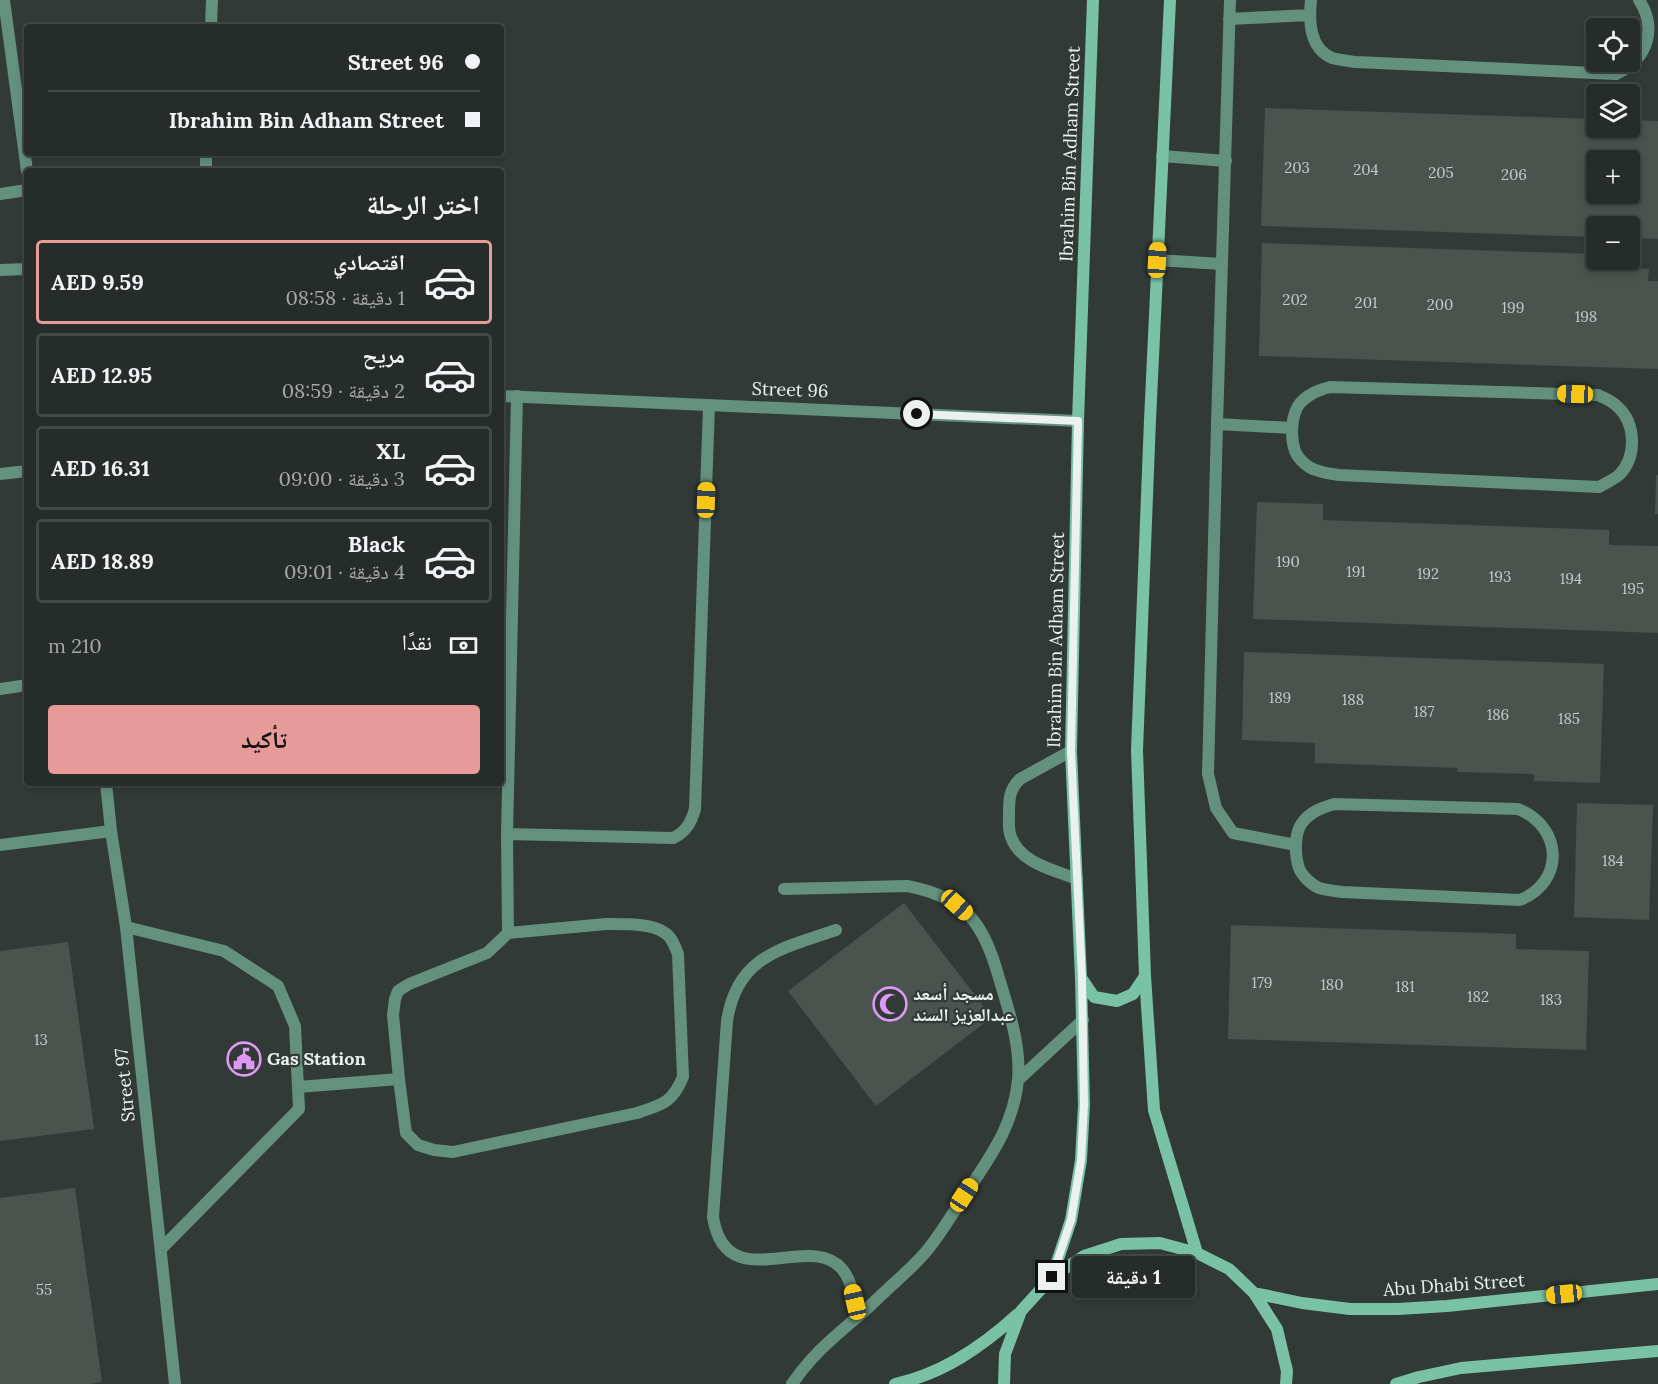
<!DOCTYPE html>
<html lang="ar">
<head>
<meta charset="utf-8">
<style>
  body { margin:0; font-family:Lora,"Noto Naskh Arabic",serif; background:#2e3431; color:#f1f3f6; direction:rtl; height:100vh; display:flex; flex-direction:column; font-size:22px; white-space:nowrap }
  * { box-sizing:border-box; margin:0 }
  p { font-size:20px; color:#a4a7a8 }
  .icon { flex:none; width:33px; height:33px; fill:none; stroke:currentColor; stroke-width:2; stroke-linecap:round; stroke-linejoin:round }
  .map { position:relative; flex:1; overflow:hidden; direction:ltr }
  .sheet { position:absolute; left:24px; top:168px; width:480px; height:618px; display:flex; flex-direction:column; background:#262c29; border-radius:6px; box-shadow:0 3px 9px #0003,0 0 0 2px #424846; direction:rtl }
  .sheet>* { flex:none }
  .guide { position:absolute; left:24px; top:24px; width:480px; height:132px; border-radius:6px; box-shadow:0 3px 9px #0003,0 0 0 2px #424846; direction:rtl; display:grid; align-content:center; height:132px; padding:0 24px; background:#262c29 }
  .buttons { position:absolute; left:1586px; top:18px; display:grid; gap:12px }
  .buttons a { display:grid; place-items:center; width:54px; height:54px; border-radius:6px; background:#262c29; box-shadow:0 3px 9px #0003,0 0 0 2px #424846; font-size:30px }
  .end { position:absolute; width:27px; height:27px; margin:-14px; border:8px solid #ecf1ef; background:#111; box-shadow:0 0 0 3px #111 }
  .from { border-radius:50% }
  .bubble { position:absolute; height:42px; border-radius:6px; background:#262c29; box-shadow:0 3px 9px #0003,0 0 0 2px #424846; font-size:20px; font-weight:700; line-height:42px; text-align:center; direction:rtl }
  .car { position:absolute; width:18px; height:36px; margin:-18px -9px; border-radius:8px; box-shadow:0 0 4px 2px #0007; background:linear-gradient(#f5c518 24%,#345 0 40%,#f5c518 0 76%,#345 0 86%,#f5c518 0) }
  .guide b { display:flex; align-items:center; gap:21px; height:57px; font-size:22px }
  .guide b+b { border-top:2px solid #424846 }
  .guide i { width:15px; height:15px; background:#f1f3f6 }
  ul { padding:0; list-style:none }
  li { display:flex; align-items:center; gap:18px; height:84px; margin:0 12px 9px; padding:0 12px; border:3px solid #424846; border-radius:6px }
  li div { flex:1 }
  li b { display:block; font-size:22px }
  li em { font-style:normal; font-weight:700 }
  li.active { border-color:#e69b98 }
  li>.icon { width:54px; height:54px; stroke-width:1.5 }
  h2 { padding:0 24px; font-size:27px; line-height:72px }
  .pay { display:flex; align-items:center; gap:15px; height:66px; padding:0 24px; font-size:22px }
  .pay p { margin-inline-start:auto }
  .cta { display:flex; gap:12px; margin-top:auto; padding:12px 24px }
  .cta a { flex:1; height:69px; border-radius:6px; background:#e69b98; color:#111; font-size:24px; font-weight:700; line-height:69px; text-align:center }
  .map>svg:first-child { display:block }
  .building { fill:#4b534f; fill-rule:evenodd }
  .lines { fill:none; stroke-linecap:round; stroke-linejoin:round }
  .lane { stroke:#64907e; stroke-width:12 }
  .street { stroke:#64907e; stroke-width:12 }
  .secondary { stroke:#79c2a6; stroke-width:12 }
  .route { stroke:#ecf1ef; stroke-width:8 }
  .labels { text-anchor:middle; stroke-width:4.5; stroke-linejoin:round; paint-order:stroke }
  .number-label { font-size:15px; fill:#c4cac7 }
  .street-label { font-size:18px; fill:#ecf1ef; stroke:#323a37 }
  .poi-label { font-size:18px; font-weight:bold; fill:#ecf1ef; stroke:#323a37; text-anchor:start }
</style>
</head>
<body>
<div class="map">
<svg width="1658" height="1384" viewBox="0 0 1658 1384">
  <rect width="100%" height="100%" fill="#323a37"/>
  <path class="building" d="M 1265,108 L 1596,119 L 1596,128 L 1629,128 L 1629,120 L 1658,121 L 1658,239 L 1629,238 L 1629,226 L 1596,226 L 1596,237 L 1261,226 ZM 1596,160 L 1629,160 L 1629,194 L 1596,194 Z
    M 1262,243 L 1596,254 L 1596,260 L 1626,260 L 1625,268 L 1649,269 L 1648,281 L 1658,281 L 1658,369 L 1259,356 Z
    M 1656,475 L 1658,475 L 1658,514 L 1655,514 Z
    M 1257,502 L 1323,504 L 1323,520 L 1609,530 L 1609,545 L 1658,546 L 1658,633 L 1253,619 Z
    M 1244,652 L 1604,664 L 1600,783 L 1534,781 L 1534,774 L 1457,772 L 1458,768 L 1315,763 L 1315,743 L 1242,740 Z
    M 1577,803 L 1653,805 L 1649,920 L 1574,917 Z
    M 904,903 L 992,1017 L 876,1106 L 788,991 Z
    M 1231,925 L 1516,934 L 1516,949 L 1589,951 L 1586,1050 L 1228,1039 Z
    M 68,942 L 94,1129 L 0,1141 L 0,951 Z
    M 75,1188 L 102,1382 L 90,1384 L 0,1384 L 0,1198 Z"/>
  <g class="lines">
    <path class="lane" d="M 211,27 L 212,0
      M 206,171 L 206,153
      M 0,194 L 27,190
      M 0,270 L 27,269
      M 0,474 L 27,471
      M 0,689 L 27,685
      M 1071,751 L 1020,779 C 1009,790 1009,799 1009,814 C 1009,822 1008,830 1011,837 C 1020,863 1054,870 1077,879
      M 507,834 L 673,838 C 686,832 691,823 695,809 L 709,405
      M 784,889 L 907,886 C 966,897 984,924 999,978 C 1009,1012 1021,1045 1018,1080 C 1013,1129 988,1159 963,1198 C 950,1217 939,1237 924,1254 C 908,1272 889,1287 872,1304 C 858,1317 844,1328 831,1340 C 816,1353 803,1368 792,1384
      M 606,924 C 623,924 652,923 665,933 C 672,937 675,947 678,954 L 683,1077 C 672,1103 663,1104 637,1113 L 453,1152 L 434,1150 L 418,1145 L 406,1133 L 399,1079 L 393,1015 L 395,999 L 398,991 L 409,984 L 487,953 L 508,933 Z
      M 126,927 L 224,951 L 278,986 L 295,1026 L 299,1109 L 161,1249
      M 836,930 C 782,949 737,955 727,1021 L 713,1217 C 726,1299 810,1230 842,1269 C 853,1282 854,1301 858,1317
      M 508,933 L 507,834 L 517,396
      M 1018,1080 L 1083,1020
      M 298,1087 L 399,1079"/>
    <path class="street" d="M 4,0 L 27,171
      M 1230,0 L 1217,424 L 1208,774 L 1216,808 L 1233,833 L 1296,845
      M 1311,0 C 1309,21 1309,48 1332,58 C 1339,60 1349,61 1356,62 L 1616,74 C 1647,60 1658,29 1639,0
      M 1229,19 L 1310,15
      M 1162,156 L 1226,161
      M 1157,260 L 1222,264
      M 1330,387 L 1598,395 C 1605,398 1612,401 1618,407 C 1636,424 1637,457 1619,475 C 1613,480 1606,483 1599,487 L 1339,475 C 1331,474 1323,473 1316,470 C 1308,468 1298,459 1295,451 C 1290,437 1291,413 1301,402 C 1310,393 1319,390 1330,387 Z
      M 501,396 L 1078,421
      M 1217,424 L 1292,428
      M 106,783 L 111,831 L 126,927 L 175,1384
      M 1334,804 L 1518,809 C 1563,827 1565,882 1520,900 L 1342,892 C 1335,891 1326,890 1319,888 C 1312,885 1302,876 1299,868 C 1295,856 1294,833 1302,823 C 1310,812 1321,808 1334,804 Z
      M 0,845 L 111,831"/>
    <path class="secondary" d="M 1170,0 L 1150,420 L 1137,750 L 1145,976 L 1154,1110 L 1197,1253
      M 1082,979 L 1094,997 L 1117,1001 L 1133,994 L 1145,976
      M 1052,1277 L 1071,1220 L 1081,1160 L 1084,1105 L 1081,978 L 1071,751 L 1078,421 L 1093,0
      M 1254,1293 L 1302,1303 L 1350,1309 L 1398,1309 L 1447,1306 L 1658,1284
      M 895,1384 C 943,1374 983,1346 1018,1314
      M 1004,1384 L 1005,1354 L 1021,1311 L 1052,1277 L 1084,1256 L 1121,1244 L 1160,1243 L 1197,1253 L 1229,1269 L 1254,1293 L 1277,1329 L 1287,1371 L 1286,1384
      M 1396,1384 L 1419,1377 L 1461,1368 L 1658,1351"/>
  </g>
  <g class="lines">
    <path class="route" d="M 917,414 L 1078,421 L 1071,751 L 1082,978 L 1084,1105 L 1081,1160 L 1071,1220 L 1052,1277"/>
  </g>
  <defs>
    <symbol id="mosque-ring" viewBox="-11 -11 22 22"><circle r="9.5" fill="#323a37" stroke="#dd99f4" stroke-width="1.5"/><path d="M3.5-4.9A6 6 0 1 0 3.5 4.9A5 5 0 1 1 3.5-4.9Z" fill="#dd99f4"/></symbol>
    <symbol id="civic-ring" viewBox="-11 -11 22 22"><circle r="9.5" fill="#323a37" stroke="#dd99f4" stroke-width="1.5"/><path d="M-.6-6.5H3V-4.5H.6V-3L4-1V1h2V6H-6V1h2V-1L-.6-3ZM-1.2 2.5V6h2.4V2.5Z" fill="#dd99f4"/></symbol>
  </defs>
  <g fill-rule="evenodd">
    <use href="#mosque-ring" x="871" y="985" width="38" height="38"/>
    <use href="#civic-ring" x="225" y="1040" width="38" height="38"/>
  </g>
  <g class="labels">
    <g class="number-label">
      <text x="1297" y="173">203</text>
      <text x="1366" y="175">204</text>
      <text x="1441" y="178">205</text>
      <text x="1514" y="180">206</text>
      <text x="1295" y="305">202</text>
      <text x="1366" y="308">201</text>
      <text x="1440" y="310">200</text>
      <text x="1513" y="313">199</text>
      <text x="1586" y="322">198</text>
      <text x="1288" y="567">190</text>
      <text x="1356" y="577">191</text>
      <text x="1428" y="579">192</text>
      <text x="1500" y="582">193</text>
      <text x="1571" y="584">194</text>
      <text x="1633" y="594">195</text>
      <text x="1280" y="703">189</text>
      <text x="1353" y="705">188</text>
      <text x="1424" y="717">187</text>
      <text x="1498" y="720">186</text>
      <text x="1569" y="724">185</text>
      <text x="1613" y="866">184</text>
      <text x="1262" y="988">179</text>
      <text x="1332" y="990">180</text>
      <text x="1405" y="992">181</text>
      <text x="1478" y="1002">182</text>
      <text x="1551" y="1005">183</text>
      <text x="41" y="1045">13</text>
      <text x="44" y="1295">55</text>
    </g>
    <g class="street-label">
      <text transform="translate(1070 154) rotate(-88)" y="6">Ibrahim Bin Adham Street</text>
      <text transform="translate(790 390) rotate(2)" y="6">Street 96</text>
      <text transform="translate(1056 640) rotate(-89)" y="6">Ibrahim Bin Adham Street</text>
      <text transform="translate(125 1085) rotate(-96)" y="6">Street 97</text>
      <text transform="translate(1454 1285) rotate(-4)" y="6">Abu Dhabi Street</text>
    </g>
    <g class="poi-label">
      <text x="913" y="1000">مسجد أسعد<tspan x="913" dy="21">عبدالعزيز السند</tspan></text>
      <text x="267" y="1065">Gas Station</text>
    </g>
  </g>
</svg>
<div class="buttons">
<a><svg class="icon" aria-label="locate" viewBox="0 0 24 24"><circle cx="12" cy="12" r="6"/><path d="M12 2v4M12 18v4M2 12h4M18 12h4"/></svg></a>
<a><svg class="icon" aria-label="layers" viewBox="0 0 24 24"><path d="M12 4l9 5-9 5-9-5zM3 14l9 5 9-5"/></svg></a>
<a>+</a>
<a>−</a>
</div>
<i class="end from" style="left:917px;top:414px"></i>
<i class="end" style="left:1052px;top:1277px"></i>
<div class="bubble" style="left:1072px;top:1256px;width:123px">1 دقيقة</div>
<i class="car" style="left:1157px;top:260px;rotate:3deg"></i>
<i class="car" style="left:1575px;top:394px;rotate:272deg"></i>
<i class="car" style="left:706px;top:500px;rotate:2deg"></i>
<i class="car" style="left:957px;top:905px;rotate:132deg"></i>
<i class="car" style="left:964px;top:1195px;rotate:33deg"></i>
<i class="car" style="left:1564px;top:1294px;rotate:264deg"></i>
<i class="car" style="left:855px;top:1302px;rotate:347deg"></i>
<div class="guide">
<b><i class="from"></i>Street 96</b>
<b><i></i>Ibrahim Bin Adham Street</b>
</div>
<section class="sheet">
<h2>اختر الرحلة</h2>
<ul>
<li class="active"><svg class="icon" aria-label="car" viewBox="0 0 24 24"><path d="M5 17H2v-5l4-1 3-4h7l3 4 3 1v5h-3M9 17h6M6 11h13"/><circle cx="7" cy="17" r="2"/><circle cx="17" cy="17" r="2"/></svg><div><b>اقتصادي</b><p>1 دقيقة · 08:58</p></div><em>AED 9.59</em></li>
<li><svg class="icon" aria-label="car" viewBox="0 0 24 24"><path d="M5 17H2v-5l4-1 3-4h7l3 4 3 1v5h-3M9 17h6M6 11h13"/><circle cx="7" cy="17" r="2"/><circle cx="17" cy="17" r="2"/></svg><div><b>مريح</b><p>2 دقيقة · 08:59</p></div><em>AED 12.95</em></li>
<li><svg class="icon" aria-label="car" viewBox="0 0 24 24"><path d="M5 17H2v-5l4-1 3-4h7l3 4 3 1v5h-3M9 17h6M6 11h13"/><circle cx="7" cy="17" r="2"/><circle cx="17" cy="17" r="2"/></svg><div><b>XL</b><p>3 دقيقة · 09:00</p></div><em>AED 16.31</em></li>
<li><svg class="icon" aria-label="car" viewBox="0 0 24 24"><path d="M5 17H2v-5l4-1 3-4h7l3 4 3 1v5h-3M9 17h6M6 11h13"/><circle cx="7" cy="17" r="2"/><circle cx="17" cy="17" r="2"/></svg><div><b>Black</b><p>4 دقيقة · 09:01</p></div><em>AED 18.89</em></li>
</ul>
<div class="pay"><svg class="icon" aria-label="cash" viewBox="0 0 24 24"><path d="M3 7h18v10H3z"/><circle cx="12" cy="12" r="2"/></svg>نقدًا<p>210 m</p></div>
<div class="cta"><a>تأكيد</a></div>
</section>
</div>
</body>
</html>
